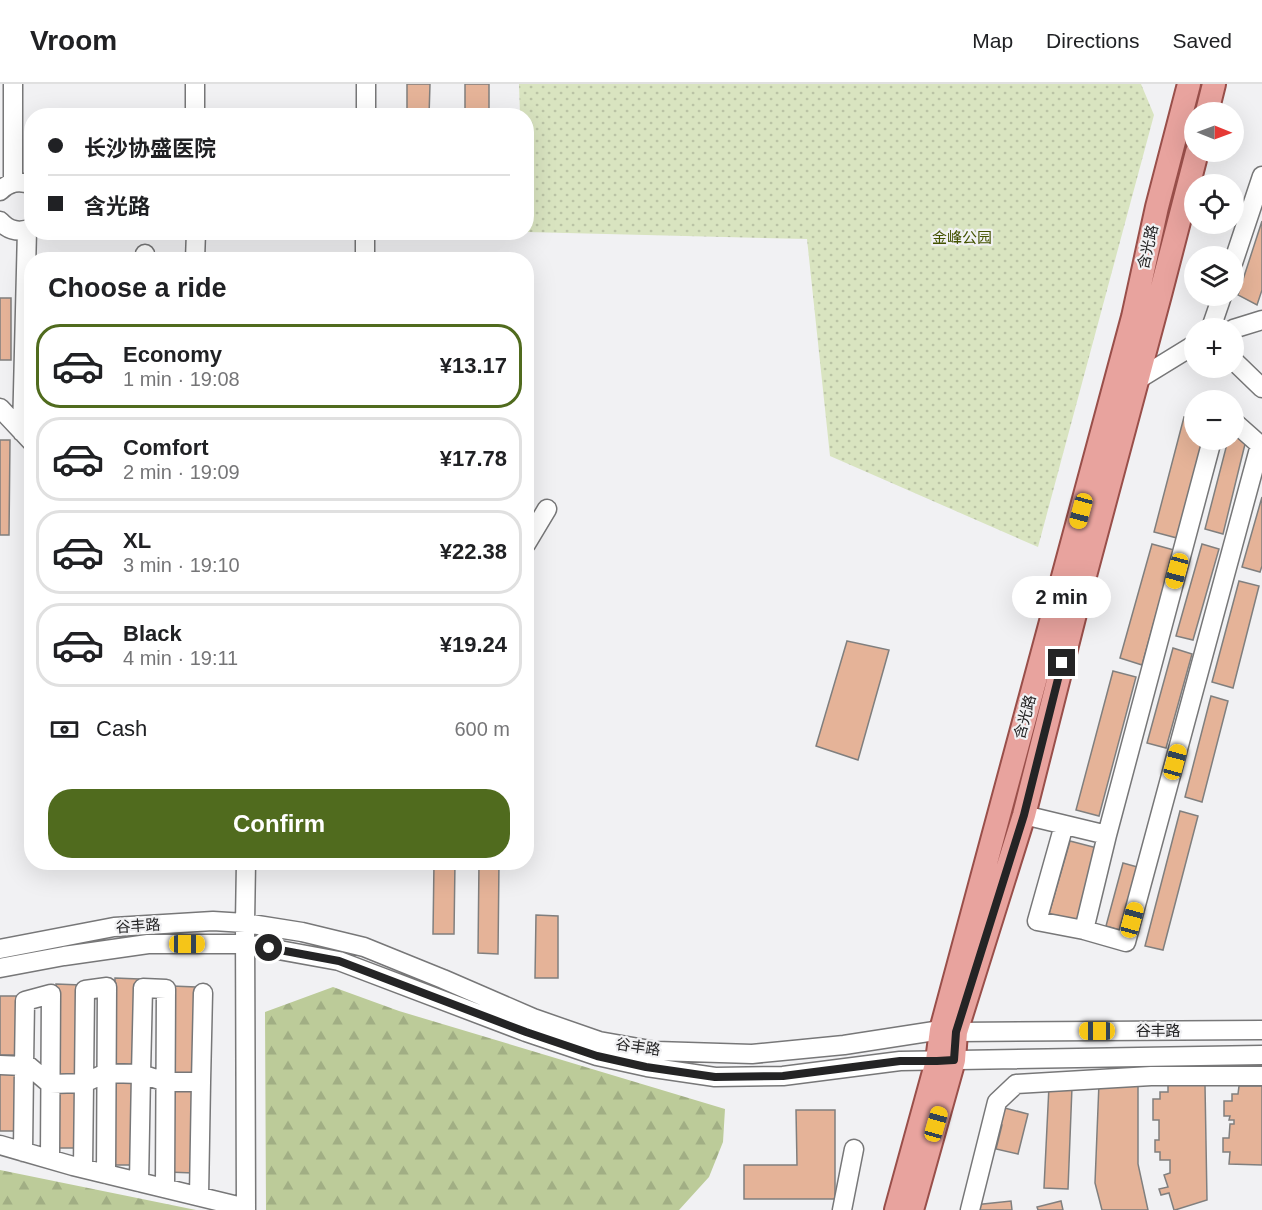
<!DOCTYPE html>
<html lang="en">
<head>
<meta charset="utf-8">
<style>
  body { margin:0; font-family:Arial,"Noto Sans SC",sans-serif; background:#f6f6f6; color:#202124; height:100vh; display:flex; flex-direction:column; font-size:22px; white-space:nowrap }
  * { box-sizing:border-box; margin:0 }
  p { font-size:20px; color:#757577 }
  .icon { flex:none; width:33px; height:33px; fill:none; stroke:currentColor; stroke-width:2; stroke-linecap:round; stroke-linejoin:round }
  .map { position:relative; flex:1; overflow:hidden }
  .drawer { position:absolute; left:24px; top:168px; width:510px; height:618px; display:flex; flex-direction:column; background:#fff; border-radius:24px; box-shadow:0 6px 24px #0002 }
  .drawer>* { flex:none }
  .top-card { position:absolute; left:24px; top:24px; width:510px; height:132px; border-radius:24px; box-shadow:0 6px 24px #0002; display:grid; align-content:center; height:132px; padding:0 24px; background:#fff }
  .needle { width:39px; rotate:91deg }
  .controls { position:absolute; left:1184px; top:18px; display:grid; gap:12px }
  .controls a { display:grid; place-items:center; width:60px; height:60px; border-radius:50%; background:#fff; box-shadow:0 6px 24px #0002; font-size:30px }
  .end { position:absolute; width:27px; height:27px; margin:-14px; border:8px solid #242425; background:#fff; box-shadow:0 0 0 3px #fff }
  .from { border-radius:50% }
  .bubble { position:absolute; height:42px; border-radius:21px; background:#fff; box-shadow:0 6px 24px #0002; font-size:20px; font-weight:700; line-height:42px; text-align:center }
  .car { position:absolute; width:18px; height:36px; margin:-18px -9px; border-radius:8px; box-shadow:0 0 4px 2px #0007; background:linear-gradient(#f5c518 24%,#345 0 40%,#f5c518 0 76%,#345 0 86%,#f5c518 0) }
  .top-card b { display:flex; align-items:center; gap:21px; height:57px; font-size:22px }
  .top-card b+b { border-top:2px solid #e0e0e0 }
  .top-card i { width:15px; height:15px; background:#202124 }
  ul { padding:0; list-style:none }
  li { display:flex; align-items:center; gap:18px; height:84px; margin:0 12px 9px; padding:0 12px; border:3px solid #e0e0e0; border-radius:24px }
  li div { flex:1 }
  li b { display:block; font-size:22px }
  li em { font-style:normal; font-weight:700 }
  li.on { border-color:#506b1e }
  li>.icon { width:54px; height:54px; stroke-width:1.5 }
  h2 { padding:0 24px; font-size:27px; line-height:72px }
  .pay { display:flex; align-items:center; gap:15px; height:66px; padding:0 24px; font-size:22px }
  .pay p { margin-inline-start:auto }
  .action { display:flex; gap:12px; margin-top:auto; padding:12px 24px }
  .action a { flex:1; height:69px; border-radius:24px; background:#506b1e; color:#fff; font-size:24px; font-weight:700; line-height:69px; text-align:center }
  header { display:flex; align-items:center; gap:36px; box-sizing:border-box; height:84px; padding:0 30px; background:#fff; border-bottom:2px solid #e0e0e0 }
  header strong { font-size:28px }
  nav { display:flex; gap:33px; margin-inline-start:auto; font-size:21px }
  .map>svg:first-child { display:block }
  .forest { fill:url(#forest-firs) }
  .park { fill:url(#park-dots) }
  .building { fill:#e5b398; stroke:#807f7e; stroke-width:1.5 }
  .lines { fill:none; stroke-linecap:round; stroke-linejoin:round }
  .minor-casing { stroke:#777778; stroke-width:21 }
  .major-casing { stroke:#994f4a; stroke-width:26 }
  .minor { stroke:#fff; stroke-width:18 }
  .major { stroke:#e8a39e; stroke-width:22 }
  .route { stroke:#242425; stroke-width:8 }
  .labels { text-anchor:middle; stroke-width:4.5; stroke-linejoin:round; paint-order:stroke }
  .park-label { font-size:15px; fill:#435200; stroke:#f1f1f3 }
  .street-label { font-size:15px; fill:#242425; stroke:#f1f1f3 }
</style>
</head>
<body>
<header>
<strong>Vroom</strong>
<nav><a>Map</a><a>Directions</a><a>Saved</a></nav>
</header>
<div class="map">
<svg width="1262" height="1126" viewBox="0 0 1262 1126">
  <defs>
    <pattern id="forest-firs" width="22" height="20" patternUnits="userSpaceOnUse" patternTransform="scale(1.5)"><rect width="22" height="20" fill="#bccb99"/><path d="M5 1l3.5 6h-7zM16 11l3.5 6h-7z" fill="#a1ae84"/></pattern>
    <pattern id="park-dots" width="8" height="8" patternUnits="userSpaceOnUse" patternTransform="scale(1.5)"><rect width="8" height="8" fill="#d9e4c0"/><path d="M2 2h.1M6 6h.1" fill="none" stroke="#bac3a5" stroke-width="1.8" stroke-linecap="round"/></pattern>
  </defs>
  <rect width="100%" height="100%" fill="#f1f1f3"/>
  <path class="forest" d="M 333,903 L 399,927 L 725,1025 L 723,1058 L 709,1093 L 679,1126 L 266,1126 L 265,928 Z
    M 0,1086 L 196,1126 L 0,1126 Z"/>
  <path class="park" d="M 519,0 L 1141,0 L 1154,31 L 1038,463 L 830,372 L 807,155 L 527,148 L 526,32 L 520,31 Z"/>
  <path class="building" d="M 407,0 L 430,0 L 429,32 L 407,32 Z
    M 465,0 L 489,0 L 489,32 L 465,32 Z
    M 1262,137 L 1262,206 L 1257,221 L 1238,211 Z
    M 0,214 L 11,214 L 11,276 L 0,276 Z
    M 1184,333 L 1194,336 L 1194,356 L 1203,356 L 1177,454 L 1154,448 Z
    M 1233,353 L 1246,356 L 1223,450 L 1205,445 L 1228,356 L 1233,356 Z
    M 0,356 L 10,356 L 9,451 L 0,451 Z
    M 1262,413 L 1262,482 L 1260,488 L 1242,483 Z
    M 1152,460 L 1174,466 L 1142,581 L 1120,574 Z
    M 1202,460 L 1219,465 L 1193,556 L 1176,552 Z
    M 1239,497 L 1259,502 L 1233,604 L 1212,598 Z
    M 847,557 L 889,566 L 858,676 L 816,662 Z
    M 1173,564 L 1192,570 L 1166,664 L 1147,659 Z
    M 1113,587 L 1136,593 L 1099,732 L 1076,726 Z
    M 1211,612 L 1228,617 L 1202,718 L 1185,713 Z
    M 1180,727 L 1198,732 L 1163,866 L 1145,862 Z
    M 1070,757 L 1101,765 L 1080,838 L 1049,830 Z
    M 434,778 L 455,778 L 454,850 L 433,850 Z
    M 479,778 L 499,778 L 498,870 L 478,869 Z
    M 1123,779 L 1141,784 L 1124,847 L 1106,842 Z
    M 536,831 L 558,832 L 558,894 L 535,894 Z
    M 115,894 L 139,895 L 138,983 L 113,982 Z
    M 56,900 L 81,901 L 81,992 L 56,992 Z
    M 172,902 L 196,903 L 196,991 L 172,991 Z
    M 0,912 L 22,912 L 22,971 L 0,971 Z
    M 0,985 L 21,985 L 20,1047 L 0,1047 Z
    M 113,993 L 137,993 L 137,1081 L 113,1081 Z
    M 1099,999 L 1138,1001 L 1138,1080 L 1148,1126 L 1102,1126 L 1095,1099 Z
    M 1168,1001 L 1205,1001 L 1207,1116 L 1175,1126 L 1174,1126 L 1169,1109 L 1161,1111 L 1159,1105 L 1168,1103 L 1164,1091 L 1170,1089 L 1170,1076 L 1160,1076 L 1160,1068 L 1155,1068 L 1155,1056 L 1159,1056 L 1159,1036 L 1153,1036 L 1153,1015 L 1160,1015 L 1160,1008 L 1168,1008 Z
    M 1049,1002 L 1072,1003 L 1068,1105 L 1044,1104 Z
    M 1239,1002 L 1262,1002 L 1262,1081 L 1229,1080 L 1230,1068 L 1223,1068 L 1223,1054 L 1229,1054 L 1230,1040 L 1234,1040 L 1234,1036 L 1229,1036 L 1230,1032 L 1224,1032 L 1224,1017 L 1232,1017 L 1232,1010 L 1238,1010 Z
    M 171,1003 L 195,1003 L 193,1089 L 168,1088 Z
    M 58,1004 L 81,1005 L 81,1064 L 58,1064 Z
    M 1001,1023 L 1028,1030 L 1018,1070 L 996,1065 L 1002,1041 L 997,1039 Z
    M 796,1026 L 835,1026 L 835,1115 L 744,1115 L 744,1081 L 797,1081 Z
    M 1011,1117 L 1012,1126 L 975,1126 L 974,1121 Z
    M 1061,1117 L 1063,1126 L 1038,1126 L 1037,1123 Z"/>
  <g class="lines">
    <defs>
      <path id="minor" d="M 195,0 L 195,32
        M 366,32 L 366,0
        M 13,99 L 13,0
        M 0,107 C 9,98 19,96 32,101
        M 0,137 C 9,147 19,149 32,144
        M 145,176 L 145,170
        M 195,176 L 196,148
        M 365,176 L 365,148
        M 1233,179 L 1262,92
        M 1211,244 L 1222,212
        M 1233,245 L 1262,236
        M 1233,276 L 1262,304
        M 1137,296 L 1194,261
        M 0,324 L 32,358
        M 22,348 L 27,146
        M 526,460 L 547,425
        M 1024,731 L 1107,751 L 1084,846
        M 1064,741 L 1037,837 L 1084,846 L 1126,858 L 1260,361 L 1233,337
        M 1107,751 L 1212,356
        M 246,778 L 245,839 L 246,1126
        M 0,865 L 114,843 L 213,837 L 245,839 L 302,848 L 364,863 L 443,895 L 533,934 L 599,957 L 656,967 L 752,970 L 844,961 L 941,946 L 956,948 L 1262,946
        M 0,884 L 64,872 L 148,860 L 246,860 L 339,877 L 526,948 L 597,972 L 647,983 L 715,993 L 783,992 L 900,977 L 1262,971
        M 24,978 L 50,1000 L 84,999 L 83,1084
        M 0,981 L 24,982 L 23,1068
        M 24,982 L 25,917 L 51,910 L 50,1075
        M 201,998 L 203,909
        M 0,1061 L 73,1082 L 246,1124
        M 106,1090 L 107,903 L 85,906 L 84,999 L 106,989 L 141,990 L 139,1098
        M 165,1104 L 166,905 L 143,904 L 141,990 L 166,998 L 201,998 L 199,1112
        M 842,1126 L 854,1065
        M 970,1126 L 997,1018 L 1016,1000 L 1151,992 L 1262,992"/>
      <path id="major" d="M 1207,28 L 1214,0
        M 896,1126 L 937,977 L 941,946 L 1133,233 L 1157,123 L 1189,0
        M 912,1126 L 954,976 L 956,948 L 1024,731 L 1079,514 L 1160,211 L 1197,68"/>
    </defs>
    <use href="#minor" class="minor-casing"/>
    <use href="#major" class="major-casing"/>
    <use href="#minor" class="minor"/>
    <use href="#major" class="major"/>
  </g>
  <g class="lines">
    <path class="route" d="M 269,864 L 339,877 L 526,948 L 597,972 L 646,983 L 715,993 L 783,992 L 900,977 L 937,977 L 954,976 L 956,948 L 1024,731 L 1062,579"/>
  </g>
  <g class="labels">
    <g class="park-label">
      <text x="962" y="159">金峰公园</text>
    </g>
    <g class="street-label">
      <text transform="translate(1148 163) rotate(-77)" y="5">含光路</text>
      <text transform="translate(1025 633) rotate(-75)" y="5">含光路</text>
      <text transform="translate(138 842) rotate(-4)" y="5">谷丰路</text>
      <text x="1158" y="952">谷丰路</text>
      <text transform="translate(638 963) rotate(8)" y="5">谷丰路</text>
    </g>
  </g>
</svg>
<div class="controls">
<a><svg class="needle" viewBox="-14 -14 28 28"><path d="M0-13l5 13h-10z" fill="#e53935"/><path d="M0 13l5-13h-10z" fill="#757577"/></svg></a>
<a><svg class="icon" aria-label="locate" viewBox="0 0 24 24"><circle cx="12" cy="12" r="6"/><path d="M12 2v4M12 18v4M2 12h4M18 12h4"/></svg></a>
<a><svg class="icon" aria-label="layers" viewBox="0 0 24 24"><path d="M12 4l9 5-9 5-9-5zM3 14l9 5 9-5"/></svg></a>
<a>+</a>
<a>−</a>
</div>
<i class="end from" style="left:269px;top:864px"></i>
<i class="end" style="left:1062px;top:579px"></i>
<div class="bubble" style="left:1012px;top:492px;width:99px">2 min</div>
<i class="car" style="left:1081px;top:427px;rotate:195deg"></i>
<i class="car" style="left:1177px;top:487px;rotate:195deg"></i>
<i class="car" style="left:1175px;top:678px;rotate:15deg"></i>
<i class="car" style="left:1132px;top:836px;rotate:15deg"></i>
<i class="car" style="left:187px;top:860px;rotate:90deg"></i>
<i class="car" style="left:1097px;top:947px;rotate:270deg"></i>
<i class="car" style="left:936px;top:1040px;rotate:16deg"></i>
<div class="top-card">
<b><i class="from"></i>长沙协盛医院</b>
<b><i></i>含光路</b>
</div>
<section class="drawer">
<h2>Choose a ride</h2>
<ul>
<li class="on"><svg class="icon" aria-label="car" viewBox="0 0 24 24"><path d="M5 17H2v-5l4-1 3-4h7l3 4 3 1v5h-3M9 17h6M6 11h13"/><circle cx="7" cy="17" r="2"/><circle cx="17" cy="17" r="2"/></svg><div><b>Economy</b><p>1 min · 19:08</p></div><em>¥13.17</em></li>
<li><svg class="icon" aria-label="car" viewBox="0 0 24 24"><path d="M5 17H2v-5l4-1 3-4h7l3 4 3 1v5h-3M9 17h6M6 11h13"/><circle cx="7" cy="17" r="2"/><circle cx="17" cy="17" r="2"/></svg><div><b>Comfort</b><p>2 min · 19:09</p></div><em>¥17.78</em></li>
<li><svg class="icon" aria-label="car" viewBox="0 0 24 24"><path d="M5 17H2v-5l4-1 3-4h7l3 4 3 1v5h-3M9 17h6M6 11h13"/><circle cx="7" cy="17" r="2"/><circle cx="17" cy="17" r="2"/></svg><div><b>XL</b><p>3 min · 19:10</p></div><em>¥22.38</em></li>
<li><svg class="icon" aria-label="car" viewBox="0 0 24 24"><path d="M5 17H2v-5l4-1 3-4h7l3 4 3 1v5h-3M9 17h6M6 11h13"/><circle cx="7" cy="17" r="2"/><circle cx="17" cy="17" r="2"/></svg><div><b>Black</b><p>4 min · 19:11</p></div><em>¥19.24</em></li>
</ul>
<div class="pay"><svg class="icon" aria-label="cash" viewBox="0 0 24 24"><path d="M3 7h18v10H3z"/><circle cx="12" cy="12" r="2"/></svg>Cash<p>600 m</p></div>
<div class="action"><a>Confirm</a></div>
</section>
</div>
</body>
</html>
